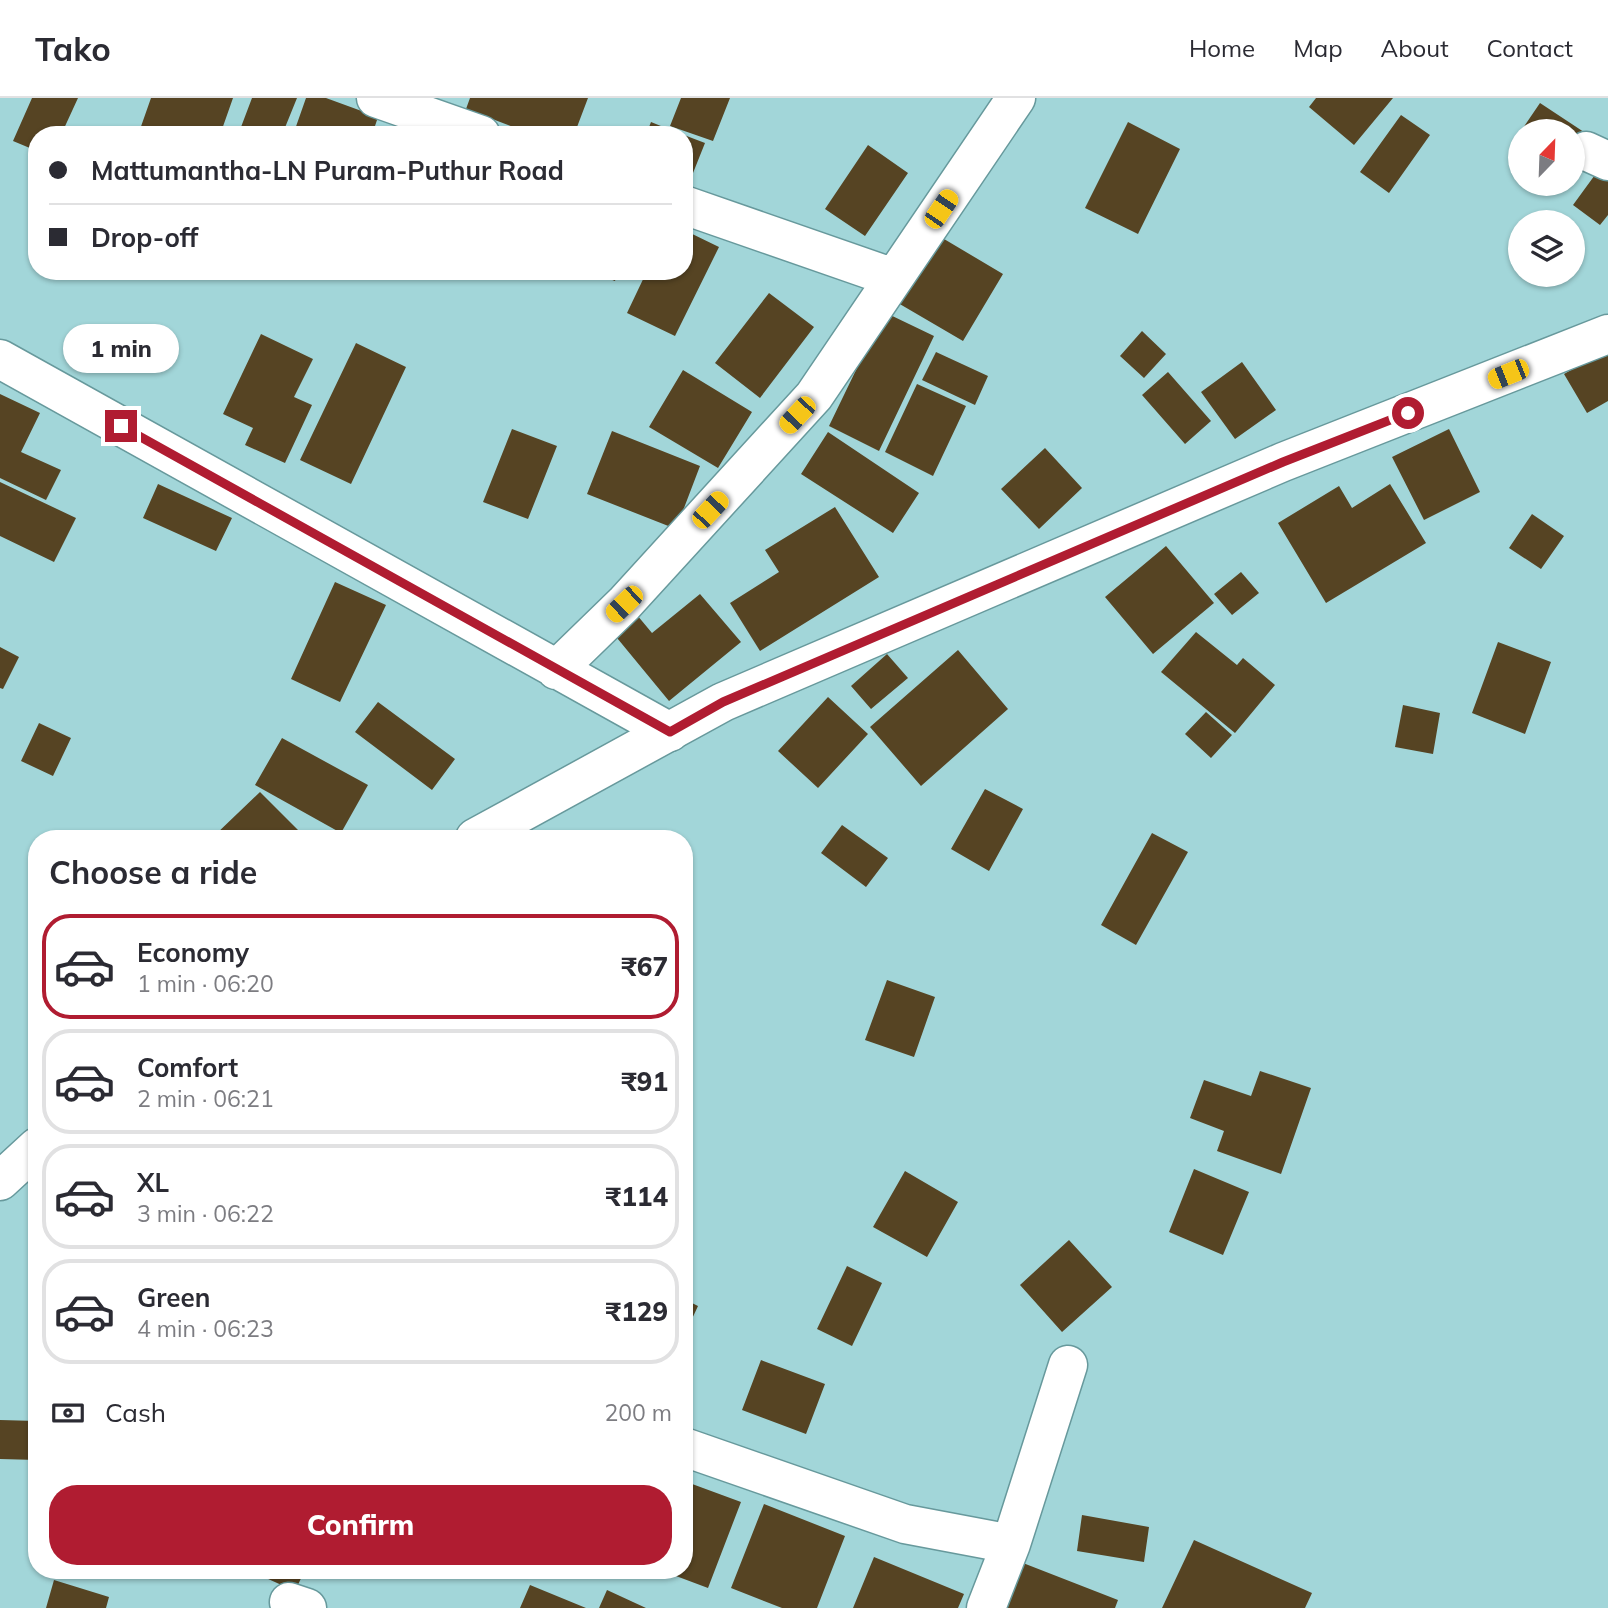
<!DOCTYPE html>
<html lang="en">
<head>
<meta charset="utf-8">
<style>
  body { margin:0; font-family:Mulish,sans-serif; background:#f2f2f3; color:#2b2b33; height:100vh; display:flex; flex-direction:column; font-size:26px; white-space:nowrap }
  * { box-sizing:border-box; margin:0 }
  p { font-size:23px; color:#7c7c81 }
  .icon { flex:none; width:38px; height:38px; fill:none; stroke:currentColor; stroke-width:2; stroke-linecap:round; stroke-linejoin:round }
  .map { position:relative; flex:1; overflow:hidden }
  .panel { position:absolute; left:28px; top:732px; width:665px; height:749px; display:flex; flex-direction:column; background:#fff; border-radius:28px; box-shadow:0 2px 5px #0004 }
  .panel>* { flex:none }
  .guide { position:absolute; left:28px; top:28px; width:665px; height:154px; border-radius:28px; box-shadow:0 2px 5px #0004; display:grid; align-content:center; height:154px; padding:0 21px; background:#fff }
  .needle { width:46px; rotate:23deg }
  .controls { position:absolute; left:1508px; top:21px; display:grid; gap:14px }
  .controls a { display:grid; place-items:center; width:77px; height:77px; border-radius:50%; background:#fff; box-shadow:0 2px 5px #0004; font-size:35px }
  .end { position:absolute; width:32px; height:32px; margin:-16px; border:9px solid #b01c31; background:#fff; box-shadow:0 0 0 4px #fff }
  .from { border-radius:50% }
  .bubble { position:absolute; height:49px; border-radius:24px; background:#fff; box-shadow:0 2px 5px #0004; font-size:23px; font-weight:800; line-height:49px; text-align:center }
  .car { position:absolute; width:21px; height:42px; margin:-21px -10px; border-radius:9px; box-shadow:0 0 5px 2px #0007; background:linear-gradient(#f5c518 24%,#345 0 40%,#f5c518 0 76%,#345 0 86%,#f5c518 0) }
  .guide b { display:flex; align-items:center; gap:24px; height:66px; font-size:26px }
  .guide b+b { border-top:2px solid #e1e1e2 }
  .guide i { width:18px; height:18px; background:#2b2b33 }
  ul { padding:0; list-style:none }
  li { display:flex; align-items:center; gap:21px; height:105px; margin:0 14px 10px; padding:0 7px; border:4px solid #e1e1e2; border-radius:28px }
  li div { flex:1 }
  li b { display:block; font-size:26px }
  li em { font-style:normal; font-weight:800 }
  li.active { border-color:#b01c31 }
  li>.icon { width:63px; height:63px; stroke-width:1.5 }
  h2 { padding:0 21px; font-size:32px; line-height:84px }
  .pay { display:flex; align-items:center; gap:18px; height:77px; padding:0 21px; font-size:26px }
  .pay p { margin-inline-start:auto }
  .action { display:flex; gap:14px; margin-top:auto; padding:14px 21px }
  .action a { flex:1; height:80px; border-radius:28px; background:#b01c31; color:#fff; font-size:28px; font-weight:800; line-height:80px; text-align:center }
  header { display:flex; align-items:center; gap:42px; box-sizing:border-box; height:98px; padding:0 35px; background:#fff; border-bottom:2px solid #e1e1e2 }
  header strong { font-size:33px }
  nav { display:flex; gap:38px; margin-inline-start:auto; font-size:24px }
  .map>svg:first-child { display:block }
  .building { fill:#564423 }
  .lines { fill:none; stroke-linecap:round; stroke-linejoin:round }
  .minor-casing { stroke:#67999c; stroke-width:41 }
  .tertiary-casing { stroke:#67999c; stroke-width:41 }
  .minor { stroke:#fff; stroke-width:38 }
  .tertiary { stroke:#fff; stroke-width:38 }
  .route { stroke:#b01c31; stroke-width:9 }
</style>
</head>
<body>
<header>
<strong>Tako</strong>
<nav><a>Home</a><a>Map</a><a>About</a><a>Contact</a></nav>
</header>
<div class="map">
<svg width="1608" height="1510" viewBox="0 0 1608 1510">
  <rect width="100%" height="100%" fill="#a2d6d9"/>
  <path class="building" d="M 32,0 L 78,0 L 61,37 L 37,37 L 37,53 L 13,43 Z
    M 151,0 L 233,0 L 220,37 L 138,37 Z
    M 252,0 L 297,0 L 282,37 L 238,37 Z
    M 306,0 L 326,0 L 378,19 L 372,37 L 293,37 Z
    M 470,0 L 588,0 L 574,37 L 534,37 L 466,11 Z
    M 681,0 L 730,0 L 713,43 L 670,28 Z
    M 1316,0 L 1393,0 L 1354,47 L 1309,9 Z
    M 1540,5 L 1596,42 L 1573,76 L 1573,33 L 1521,33 Z
    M 1401,17 L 1430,37 L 1389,95 L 1360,74 Z
    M 651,24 L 683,37 L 646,37 Z
    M 1128,24 L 1180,51 L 1138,136 L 1085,110 Z
    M 684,37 L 705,45 L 691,80 L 684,77 Z
    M 868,47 L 908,75 L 865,138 L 825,111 Z
    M 1608,59 L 1608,117 L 1600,127 L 1573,107 Z
    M 684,132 L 719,149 L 675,238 L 627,215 L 647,173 L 684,173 Z
    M 939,138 L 1003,176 L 963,243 L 898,205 Z
    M 588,173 L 618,173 L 615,183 Z
    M 769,195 L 814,229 L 760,300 L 715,265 Z
    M 884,214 L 934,238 L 879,353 L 829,328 Z
    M 1142,233 L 1166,256 L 1144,280 L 1120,258 Z
    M 261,236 L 313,261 L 294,299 L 312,307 L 285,365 L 245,347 L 253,330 L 223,316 Z
    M 356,245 L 406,269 L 351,386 L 300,362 Z
    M 1608,251 L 1608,303 L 1587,315 L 1564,276 Z
    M 936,254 L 988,278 L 975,307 L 922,282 Z
    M 1242,264 L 1276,312 L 1235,341 L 1201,294 Z
    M 683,272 L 752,314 L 718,370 L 649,329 Z
    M 1168,274 L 1211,323 L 1185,346 L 1142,297 Z
    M 917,286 L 966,308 L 933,378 L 885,354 Z
    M 0,296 L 40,315 L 21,354 L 61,372 L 46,402 L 0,380 Z
    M 512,331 L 557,348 L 528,421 L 483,404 Z
    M 1449,331 L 1480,394 L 1424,422 L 1392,359 Z
    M 612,333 L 700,368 L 676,431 L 587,396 Z
    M 828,334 L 919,395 L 893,435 L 801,376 Z
    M 1045,350 L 1082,390 L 1039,431 L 1001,391 Z
    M 0,384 L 76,420 L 54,464 L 0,438 Z
    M 158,386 L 232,420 L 216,453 L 143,420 Z
    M 1390,386 L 1426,445 L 1326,505 L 1278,425 L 1339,388 L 1352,410 Z
    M 835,409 L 879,479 L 760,553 L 730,505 L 779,474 L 765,452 Z
    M 1532,416 L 1564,438 L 1541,471 L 1509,450 Z
    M 1166,448 L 1214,505 L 1153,556 L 1105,499 Z
    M 1241,474 L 1259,495 L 1232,517 L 1214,496 Z
    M 335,484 L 386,507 L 340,604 L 291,581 Z
    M 700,496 L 741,544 L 669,603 L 608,529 L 632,511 L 652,535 Z
    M 1196,534 L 1237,567 L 1243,560 L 1275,587 L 1235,635 L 1161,574 Z
    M 1498,544 L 1551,564 L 1525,636 L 1472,615 Z
    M 0,549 L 19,559 L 3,591 L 0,590 Z
    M 958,552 L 1008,611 L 921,688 L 870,629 Z
    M 887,556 L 908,580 L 871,611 L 851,588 Z
    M 828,599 L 868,636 L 818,690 L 778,653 Z
    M 378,604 L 455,661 L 432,692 L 355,634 Z
    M 1403,607 L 1440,615 L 1433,656 L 1395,649 Z
    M 1206,614 L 1232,637 L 1211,660 L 1185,636 Z
    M 39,625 L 71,640 L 53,678 L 21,663 Z
    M 282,640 L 368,687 L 341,735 L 255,687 Z
    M 985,691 L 1023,711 L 989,773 L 951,751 Z
    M 260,694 L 306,740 L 216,740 L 214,738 Z
    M 842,727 L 888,760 L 866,789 L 821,755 Z
    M 1152,735 L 1188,754 L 1136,847 L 1101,827 Z
    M 887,882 L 935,899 L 914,959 L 865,942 Z
    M 1260,973 L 1311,990 L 1281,1076 L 1217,1053 L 1224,1033 L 1190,1020 L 1204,982 L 1251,998 Z
    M 1194,1071 L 1249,1094 L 1223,1157 L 1169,1134 Z
    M 905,1073 L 958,1104 L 927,1159 L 873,1129 Z
    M 1069,1142 L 1112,1189 L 1062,1234 L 1020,1187 Z
    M 847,1168 L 882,1185 L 852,1248 L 817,1231 Z
    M 684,1201 L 698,1208 L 684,1238 Z
    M 761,1262 L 825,1286 L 806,1336 L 742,1312 Z
    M 0,1322 L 37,1323 L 37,1362 L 0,1361 Z
    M 684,1383 L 741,1404 L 708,1490 L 660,1472 L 684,1472 Z
    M 764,1406 L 845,1438 L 817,1510 L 782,1510 L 731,1490 Z
    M 1082,1417 L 1149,1429 L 1144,1464 L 1077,1453 Z
    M 1194,1442 L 1312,1495 L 1305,1510 L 1162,1510 Z
    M 874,1459 L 964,1496 L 958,1510 L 853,1510 Z
    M 1023,1465 L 1118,1502 L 1115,1510 L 1006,1510 Z
    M 259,1472 L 305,1472 L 295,1493 L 257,1476 Z
    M 54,1482 L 109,1499 L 106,1510 L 46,1510 Z
    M 530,1487 L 586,1510 L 520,1510 Z
    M 607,1492 L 646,1510 L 599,1510 Z"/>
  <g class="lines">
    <defs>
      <path id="minor" d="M 376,0 L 481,37
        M 1586,53 L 1608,63
        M 684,107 L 894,180
        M 0,261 L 670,634
        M 556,572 L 624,506 L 814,298 L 1016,0
        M 684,1349 L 905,1426 L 1011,1446
        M 289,1504 L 307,1510
        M 986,1510 L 1011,1446 L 1068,1267"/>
      <path id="tertiary" d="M 475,740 L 723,604 L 1283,364 L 1608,236
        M 0,1083 L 37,1049"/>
    </defs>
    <use href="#minor" class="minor-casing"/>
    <use href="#tertiary" class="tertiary-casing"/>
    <use href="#minor" class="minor"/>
    <use href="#tertiary" class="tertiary"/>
  </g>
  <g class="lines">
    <path class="route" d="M 121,328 L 670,634 L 723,604 L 1283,364 L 1408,315"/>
  </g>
</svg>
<div class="controls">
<a><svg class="needle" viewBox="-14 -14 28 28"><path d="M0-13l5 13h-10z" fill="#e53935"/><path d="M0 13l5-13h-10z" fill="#7c7c81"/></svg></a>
<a><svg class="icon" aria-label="layers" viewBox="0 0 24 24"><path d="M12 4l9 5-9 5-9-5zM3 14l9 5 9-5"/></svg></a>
</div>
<i class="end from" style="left:1408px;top:315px"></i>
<i class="end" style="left:121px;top:328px"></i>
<div class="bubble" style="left:63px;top:226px;width:116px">1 min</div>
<i class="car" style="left:941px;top:111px;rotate:34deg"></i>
<i class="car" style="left:1508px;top:276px;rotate:248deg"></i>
<i class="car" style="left:797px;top:317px;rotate:223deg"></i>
<i class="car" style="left:710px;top:412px;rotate:43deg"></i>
<i class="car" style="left:624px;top:506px;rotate:226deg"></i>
<div class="guide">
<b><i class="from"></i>Mattumantha-LN Puram-Puthur Road</b>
<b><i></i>Drop-off</b>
</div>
<section class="panel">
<h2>Choose a ride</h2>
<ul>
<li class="active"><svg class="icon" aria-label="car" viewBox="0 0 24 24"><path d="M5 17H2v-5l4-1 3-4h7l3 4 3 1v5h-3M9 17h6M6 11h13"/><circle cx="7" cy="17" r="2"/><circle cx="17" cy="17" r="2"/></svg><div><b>Economy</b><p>1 min · 06:20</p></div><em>₹67</em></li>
<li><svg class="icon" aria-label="car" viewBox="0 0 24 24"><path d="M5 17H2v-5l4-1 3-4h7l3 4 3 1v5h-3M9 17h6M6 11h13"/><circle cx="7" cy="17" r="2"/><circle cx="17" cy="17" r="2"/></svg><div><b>Comfort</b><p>2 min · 06:21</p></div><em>₹91</em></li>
<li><svg class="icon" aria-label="car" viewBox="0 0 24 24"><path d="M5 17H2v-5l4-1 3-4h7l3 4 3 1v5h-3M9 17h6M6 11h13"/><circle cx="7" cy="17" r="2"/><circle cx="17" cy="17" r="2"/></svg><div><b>XL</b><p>3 min · 06:22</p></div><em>₹114</em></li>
<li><svg class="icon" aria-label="car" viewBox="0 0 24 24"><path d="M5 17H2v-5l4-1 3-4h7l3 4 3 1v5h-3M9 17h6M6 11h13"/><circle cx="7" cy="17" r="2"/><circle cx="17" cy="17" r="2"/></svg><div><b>Green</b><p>4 min · 06:23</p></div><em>₹129</em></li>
</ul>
<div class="pay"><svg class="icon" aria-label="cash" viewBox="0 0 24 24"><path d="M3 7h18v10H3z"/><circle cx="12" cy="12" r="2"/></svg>Cash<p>200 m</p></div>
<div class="action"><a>Confirm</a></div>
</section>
</div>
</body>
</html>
